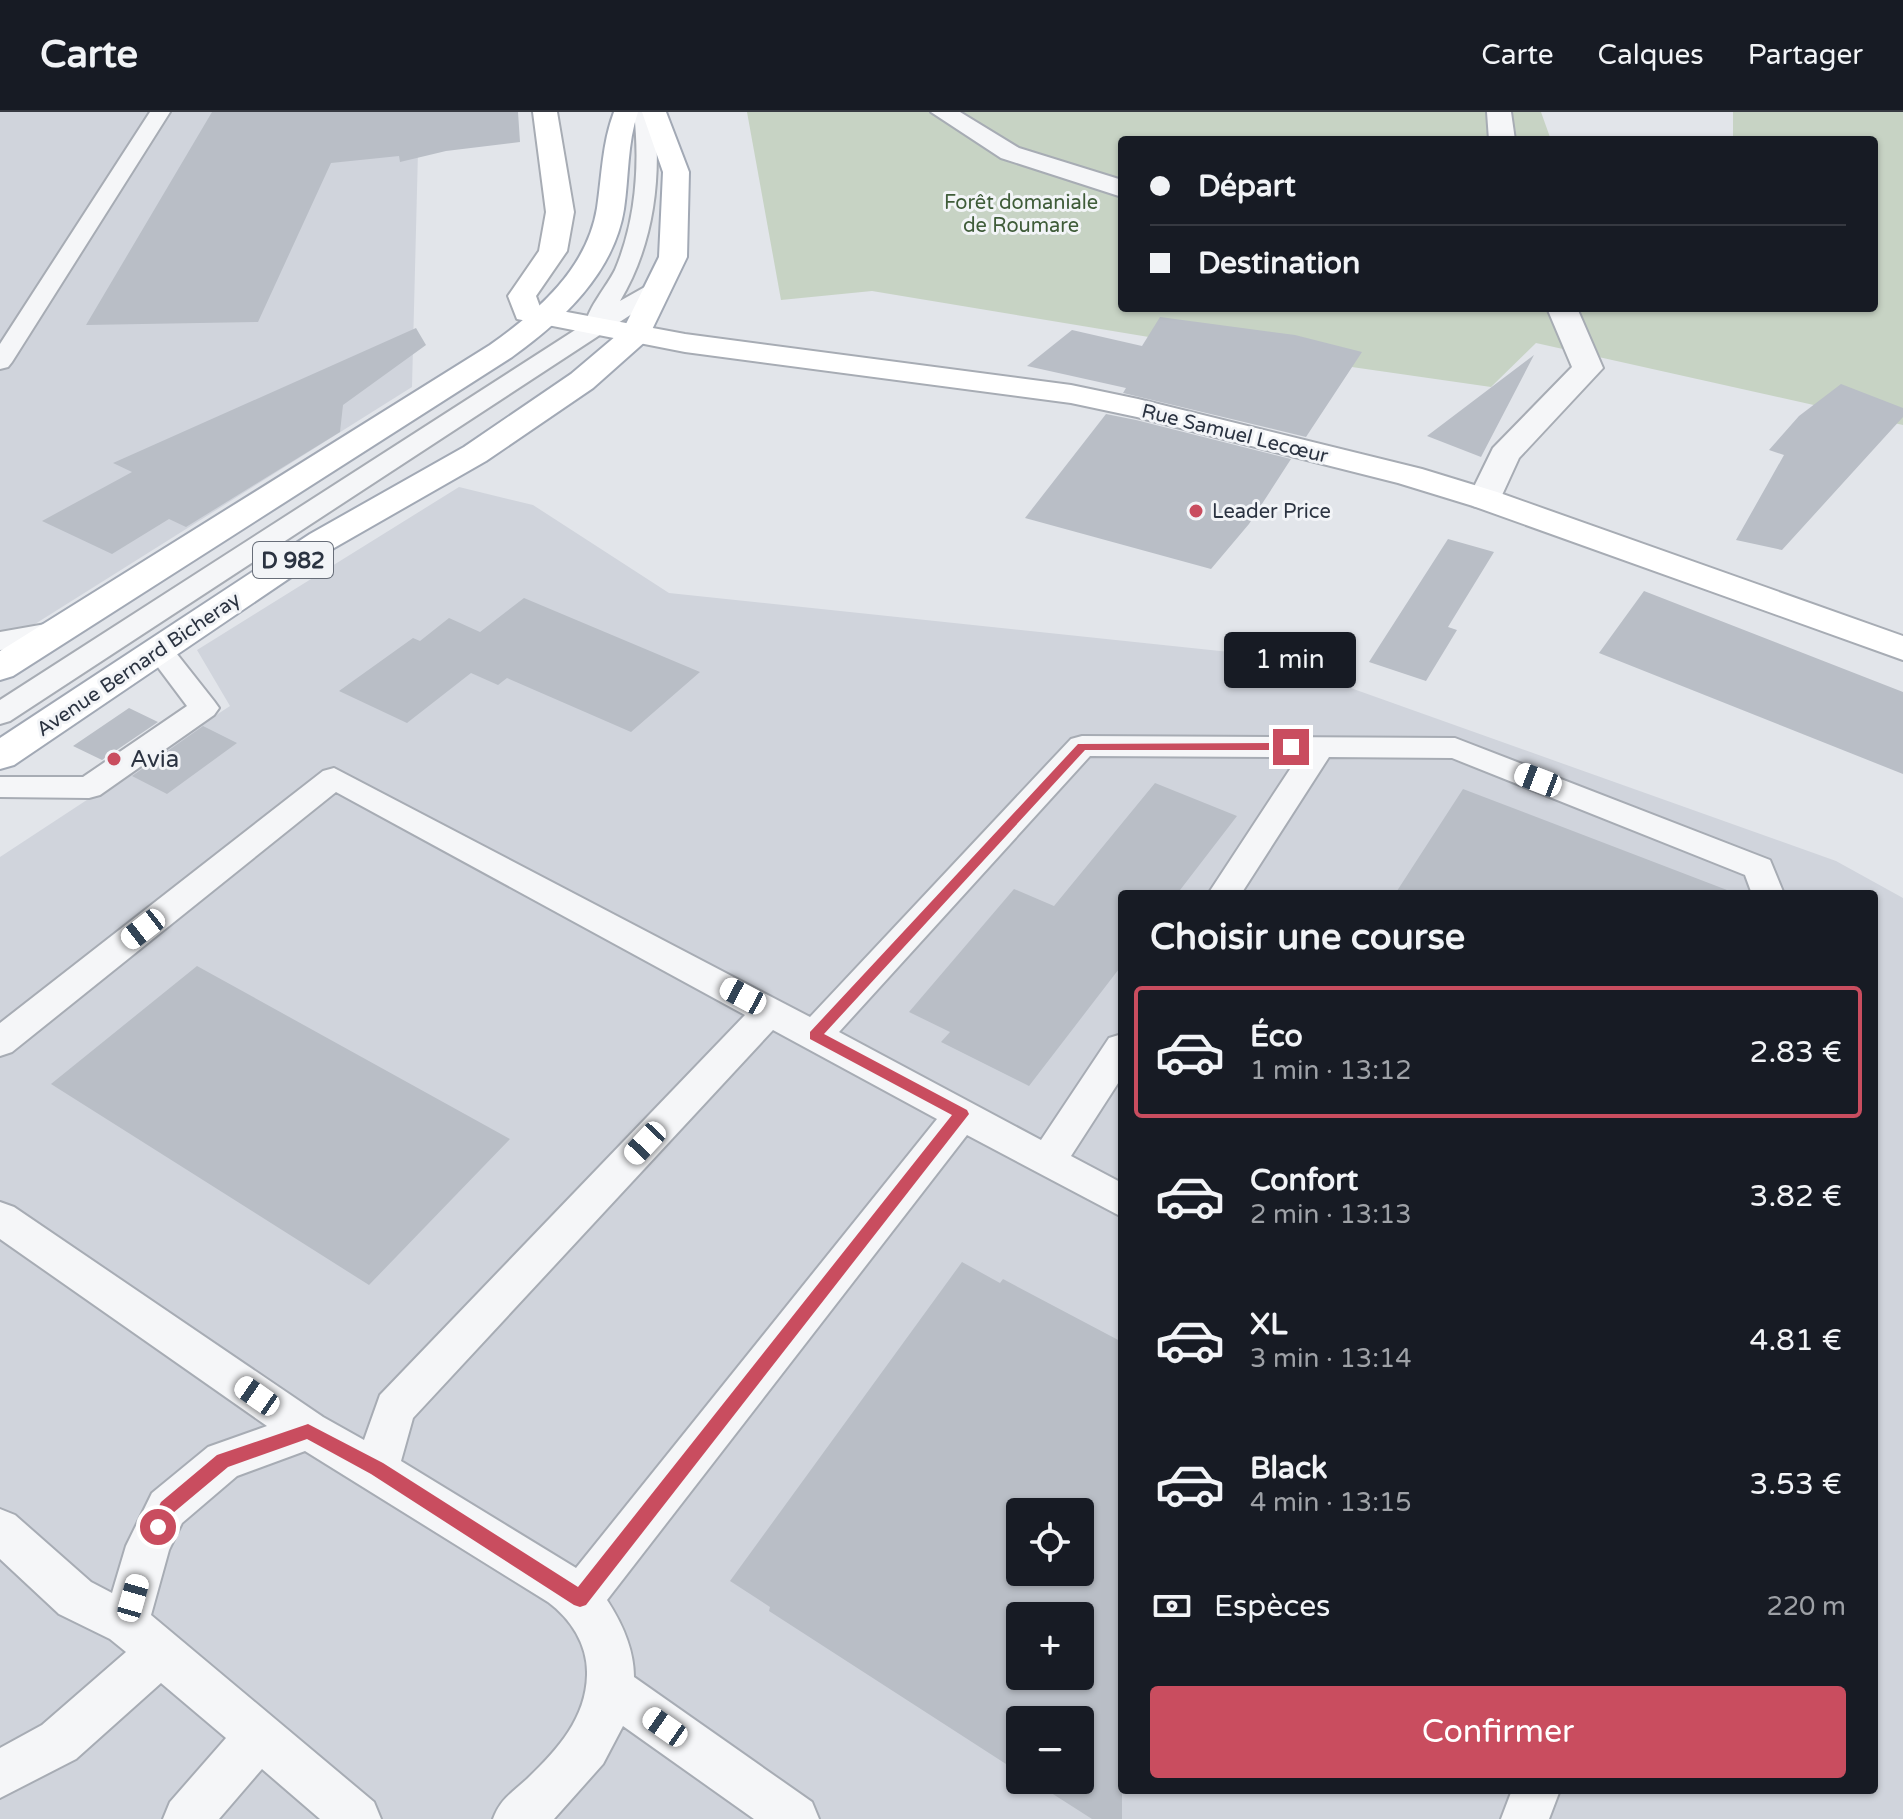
<!DOCTYPE html>
<html lang="fr">
<head>
<meta charset="utf-8">
<style>
  body { margin:0; font-family:"Varela Round",sans-serif; background:#20242c; color:#f1f3f6; height:100vh; display:flex; flex-direction:column; font-size:30px; white-space:nowrap }
  * { box-sizing:border-box; margin:0 }
  p { font-size:26px; color:#9ea1a6 }
  .icon { flex:none; width:44px; height:44px; fill:none; stroke:currentColor; stroke-width:2; stroke-linecap:round; stroke-linejoin:round }
  .map { position:relative; flex:1; overflow:hidden }
  .drawer { position:absolute; left:1118px; top:778px; width:760px; height:904px; display:flex; flex-direction:column; background:#171b24; border-radius:8px; box-shadow:0 2px 6px #0004 }
  .drawer>* { flex:none }
  .banner { position:absolute; left:1118px; top:24px; width:760px; height:176px; border-radius:8px; box-shadow:0 2px 6px #0004; display:grid; align-content:center; height:176px; padding:0 32px; background:#171b24 }
  .controls { position:absolute; left:1006px; top:1386px; display:grid; gap:16px }
  .controls a { display:grid; place-items:center; width:88px; height:88px; border-radius:8px; background:#171b24; box-shadow:0 2px 6px #0004; font-size:40px }
  .end { position:absolute; width:36px; height:36px; margin:-18px; border:10px solid #c94d5f; background:#fff; box-shadow:0 0 0 4px #fff }
  .from { border-radius:50% }
  .bubble { position:absolute; height:56px; border-radius:8px; background:#171b24; box-shadow:0 2px 6px #0004; font-size:26px; font-weight:600; line-height:56px; text-align:center }
  .car { position:absolute; width:24px; height:48px; margin:-24px -12px; border-radius:10px; box-shadow:0 0 6px 2px #0007; background:linear-gradient(#fff 24%,#345 0 40%,#fff 0 76%,#345 0 86%,#fff 0) }
  .banner b { display:flex; align-items:center; gap:28px; height:76px; font-size:30px }
  .banner b+b { border-top:2px solid #363941 }
  .banner i { width:20px; height:20px; background:#f1f3f6 }
  ul { padding:0; list-style:none }
  li { display:flex; align-items:center; gap:24px; height:132px; margin:0 16px 12px; padding:0 16px; border:4px solid transparent; border-radius:8px }
  li div { flex:1 }
  li b { display:block; font-size:30px }
  li em { font-style:normal; font-weight:600 }
  li.active { border-color:#c94d5f }
  li>.icon { width:72px; height:72px; stroke-width:1.5 }
  h2 { padding:0 32px; font-size:36px; line-height:96px }
  .pay { display:flex; align-items:center; gap:20px; height:88px; padding:0 32px; font-size:30px }
  .pay p { margin-inline-start:auto }
  .primary-button { display:flex; gap:16px; margin-top:auto; padding:16px 32px }
  .primary-button a { flex:1; height:92px; border-radius:8px; background:#c94d5f; color:#fff; font-size:32px; font-weight:600; line-height:92px; text-align:center }
  header { display:flex; align-items:center; gap:48px; box-sizing:border-box; height:112px; padding:0 40px; background:#171b24; border-bottom:2px solid #363941 }
  header strong { font-size:38px }
  nav { display:flex; gap:44px; margin-inline-start:auto; font-size:28px }
  .map>svg:first-child { display:block }
  .built { fill:#d0d4dc; fill-rule:evenodd }
  .green { fill:#c7d3c4 }
  .building { fill:#b9bec6; fill-rule:evenodd }
  .lines { fill:none; stroke-linecap:round; stroke-linejoin:round }
  .lane-casing { stroke:#a7acb4; stroke-width:4 }
  .street-casing { stroke:#a7acb4; stroke-width:4 }
  .secondary-casing { stroke:#a7acb4; stroke-width:4 }
  .primary-casing { stroke:#a2a9b5; stroke-width:4 }
  .lane { fill:#f5f6f8; fill-rule:evenodd }
  .street { fill:#f5f6f8; fill-rule:evenodd }
  .secondary { fill:#fff; fill-rule:evenodd }
  .primary { fill:#fff; fill-rule:evenodd }
  .route { fill:#c94d5f }
  .poi-dot { fill:#c94d5f; stroke:#f2f4f7; stroke-width:3 }
  .labels { text-anchor:middle; stroke-width:6; stroke-linejoin:round; paint-order:stroke }
  .far-park-label { font-size:20px; fill:#3f5c39; stroke:#f2f4f7 }
  .far-street-label { font-size:20px; fill:#2b3341; stroke:#f2f4f7 }
  .far-poi-label { font-size:20px; fill:#2b3341; stroke:#f2f4f7; text-anchor:start }
  .shield { fill:#f2f4f7; stroke:#676d78; stroke-width:2 }
  .shield-label { font-size:22px; font-weight:bold; fill:#2b3341 }
  .poi-label { font-size:24px; fill:#2b3341; stroke:#f2f4f7; text-anchor:start }
</style>
</head>
<body>
<header>
<strong>Carte</strong>
<nav><a>Carte</a><a>Calques</a><a>Partager</a></nav>
</header>
<div class="map">
<svg width="1903" height="1707" viewBox="0 0 1903 1707">
  <rect width="100%" height="100%" fill="#e2e5ea"/>
  <path class="built" d="M 0,0 L 419,0 L 412,275 L 0,534 Z
    M 459,375 L 533,393 L 669,481 L 1258,543 L 1836,749 L 1903,786 L 1903,1707 L 0,1707 L 0,745 L 230,594 L 197,538 ZM 1122,782 L 1874,782 L 1874,1678 L 1122,1678 ZM 1020,1400 L 1080,1400 L 1080,1460 L 1020,1460 ZM 1020,1504 L 1080,1504 L 1080,1564 L 1020,1564 ZM 1020,1608 L 1080,1608 L 1080,1668 L 1020,1668 Z"/>
  <path class="green" d="M 747,0 L 1541,0 L 1551,28 L 1122,28 L 1122,196 L 1874,196 L 1874,28 L 1733,28 L 1733,0 L 1903,0 L 1903,313 L 1536,231 L 1491,275 L 1179,230 L 872,179 L 781,188 Z"/>
  <path class="building" d="M 212,0 L 518,0 L 520,30 L 446,39 L 400,50 L 399,44 L 331,51 L 258,210 L 86,213 Z
    M 1160,205 L 1295,223 L 1362,240 L 1306,325 L 1123,281 L 1126,276 L 1027,254 L 1072,218 L 1142,234 Z
    M 416,216 L 426,233 L 343,293 L 340,320 L 186,415 L 169,407 L 112,442 L 42,409 L 132,360 L 113,351 Z
    M 1534,243 L 1481,345 L 1427,324 Z
    M 1841,272 L 1903,296 L 1903,305 L 1782,438 L 1736,428 L 1784,343 L 1769,338 L 1799,304 Z
    M 1106,302 L 1136,308 L 1291,347 L 1249,412 L 1211,457 L 1025,406 Z
    M 1448,427 L 1494,440 L 1448,515 L 1457,518 L 1426,569 L 1369,550 Z
    M 1644,479 L 1903,580 L 1903,662 L 1599,541 Z
    M 524,486 L 700,560 L 631,620 L 507,566 L 498,573 L 471,561 L 407,611 L 339,579 L 413,526 L 420,529 L 449,506 L 480,520 Z
    M 129,596 L 158,610 L 102,648 L 73,634 Z
    M 203,614 L 237,631 L 167,682 L 132,664 Z
    M 1155,671 L 1237,704 L 1177,782 L 1122,782 L 1122,853 L 1029,974 L 941,930 L 950,920 L 909,900 L 1014,777 L 1054,794 Z
    M 1463,677 L 1727,778 L 1727,782 L 1395,782 Z
    M 197,854 L 510,1027 L 369,1173 L 51,972 Z
    M 962,1150 L 1000,1171 L 1003,1167 L 1122,1230 L 1122,1707 L 1092,1707 L 1031,1668 L 1080,1668 L 1080,1608 L 1020,1608 L 1020,1661 L 769,1499 L 770,1495 L 730,1469 ZM 1020,1400 L 1080,1400 L 1080,1460 L 1020,1460 ZM 1020,1504 L 1080,1504 L 1080,1564 L 1020,1564 Z"/>
  <g class="lines">
    <defs>
      <path id="lane" d="M 150,0 L 170,0 L 12,250 L 8,255 L 0,257 L 0,232 Z
        M 634,0 L 654,0 C 662,65 654,132 620,189 L 659,167 L 670,174 L 667,179 L 10,609 L 0,612 L 0,588 L 586,211 C 588,196 607,174 615,158 C 636,109 640,52 634,0 Z
        M 57,510 L 67,513 L 71,519 L 67,525 L 25,536 L 0,538 L 0,520 Z
        M 159,529 L 169,532 L 214,589 L 219,596 L 214,603 L 100,683 L 89,686 L 0,685 L 0,665 L 83,665 L 187,594 L 145,538 L 149,532 Z
        M 1082,624 L 1455,626 L 1770,748 L 1784,782 L 1752,782 L 1745,763 L 1452,646 L 1329,645 L 1241,782 L 1208,782 L 1298,645 L 1090,644 L 839,920 L 1041,1028 L 1109,926 L 1122,922 L 1122,965 L 1071,1044 L 1122,1071 L 1122,1105 L 967,1023 L 607,1488 C 622,1511 634,1537 634,1565 L 812,1690 L 819,1707 L 754,1707 L 623,1614 L 603,1652 L 554,1707 L 493,1707 C 501,1686 512,1681 528,1666 C 558,1637 586,1606 587,1563 C 588,1533 571,1507 548,1490 L 305,1339 L 237,1364 L 182,1411 L 169,1438 L 151,1503 L 374,1690 L 381,1707 L 320,1707 L 262,1657 L 219,1707 L 163,1707 L 170,1690 L 226,1626 L 161,1571 L 76,1647 L 0,1686 L 0,1636 L 42,1613 L 126,1540 L 110,1527 L 59,1502 L 0,1447 L 0,1397 L 15,1403 L 91,1470 L 112,1481 L 126,1434 L 152,1381 L 208,1335 L 267,1314 L 0,1127 L 0,1090 L 14,1095 L 323,1305 L 364,1328 L 380,1283 L 745,903 L 336,680 L 12,940 L 0,944 L 0,911 L 323,659 L 334,656 L 810,905 L 1071,627 ZM 773,918 L 937,1007 L 576,1456 L 401,1349 L 413,1306 Z
        M 1512,1678 L 1560,1678 L 1549,1707 L 1501,1707 Z"/>
      <path id="street" d="M 931,0 L 960,0 L 1019,36 L 1122,68 L 1122,85 L 1001,46 Z
        M 1487,0 L 1511,0 L 1515,28 L 1489,28 Z
        M 1547,196 L 1577,196 L 1603,256 L 1519,346 L 1497,394 L 1485,397 L 1473,394 L 1468,387 L 1493,336 L 1572,255 Z"/>
      <path id="secondary" d="M 533,0 L 557,0 L 574,100 L 567,139 L 536,184 L 540,195 L 685,222 L 1071,273 L 1138,287 L 1422,357 L 1497,380 L 1903,524 L 1903,548 L 1473,394 L 1398,371 L 1137,305 L 1071,291 L 685,240 L 517,207 L 508,184 L 539,139 L 546,100 Z"/>
      <path id="primary" d="M 614,0 L 638,0 C 627,32 629,64 624,97 C 614,161 562,209 512,245 L 13,564 L 0,568 L 0,539 L 490,233 C 538,199 587,157 597,96 C 602,63 602,32 614,0 Z
        M 642,0 L 666,0 L 689,60 L 687,145 L 647,228 L 593,276 L 486,349 L 334,436 L 14,653 L 0,657 L 0,626 L 310,422 L 464,335 L 571,262 L 623,218 L 659,145 L 663,60 Z"/>
    </defs>
    <use href="#lane" class="lane-casing"/>
    <use href="#street" class="street-casing"/>
    <use href="#secondary" class="secondary-casing"/>
    <use href="#primary" class="primary-casing"/>
    <use href="#lane" class="lane"/>
    <use href="#street" class="street"/>
    <use href="#secondary" class="secondary"/>
    <use href="#primary" class="primary"/>
  </g>
  <path class="route" d="M 1291,631 L 1295,633 L 1295,638 L 1085,638 L 824,922 L 967,998 L 969,1002 L 586,1493 L 580,1495 L 574,1493 L 371,1362 L 307,1327 L 228,1355 L 173,1401 L 164,1421 L 152,1421 L 149,1415 L 161,1390 L 217,1343 L 308,1312 L 383,1351 L 578,1475 L 952,1003 L 810,927 L 810,920 L 1078,632 Z"/>
  <g class="poi-dot">
    <circle cx="1196" cy="399" r="8"/>
    <circle cx="114" cy="647" r="8"/>
  </g>
  <g class="labels">
    <g class="far-park-label">
      <text x="1021" y="97">Forêt domaniale<tspan x="1021" dy="23">de Roumare</tspan></text>
    </g>
    <g class="far-street-label">
      <text transform="translate(1235 321) rotate(14)" y="7">Rue Samuel Lecœur</text>
      <text transform="translate(138 552) rotate(-34)" y="7">Avenue Bernard Bicheray</text>
    </g>
    <g class="far-poi-label">
      <text x="1212" y="406">Leader Price</text>
    </g>
    <rect class="shield" x="253" y="430" width="80" height="36" rx="6"/>
    <g class="shield-label">
      <text x="293" y="456">D 982</text>
    </g>
    <g class="poi-label">
      <text x="130" y="655">Avia</text>
    </g>
  </g>
</svg>
<div class="controls">
<a><svg class="icon" aria-label="locate" viewBox="0 0 24 24"><circle cx="12" cy="12" r="6"/><path d="M12 2v4M12 18v4M2 12h4M18 12h4"/></svg></a>
<a>+</a>
<a>−</a>
</div>
<i class="end from" style="left:158px;top:1415px"></i>
<i class="end" style="left:1291px;top:635px"></i>
<div class="bubble" style="left:1224px;top:520px;width:132px">1 min</div>
<i class="car" style="left:1538px;top:668px;rotate:291deg"></i>
<i class="car" style="left:143px;top:817px;rotate:232deg"></i>
<i class="car" style="left:743px;top:884px;rotate:298deg"></i>
<i class="car" style="left:645px;top:1031px;rotate:223deg"></i>
<i class="car" style="left:257px;top:1284px;rotate:305deg"></i>
<i class="car" style="left:133px;top:1486px;rotate:16deg"></i>
<i class="car" style="left:665px;top:1615px;rotate:305deg"></i>
<div class="banner">
<b><i class="from"></i>Départ</b>
<b><i></i>Destination</b>
</div>
<section class="drawer">
<h2>Choisir une course</h2>
<ul>
<li class="active"><svg class="icon" aria-label="car" viewBox="0 0 24 24"><path d="M5 17H2v-5l4-1 3-4h7l3 4 3 1v5h-3M9 17h6M6 11h13"/><circle cx="7" cy="17" r="2"/><circle cx="17" cy="17" r="2"/></svg><div><b>Éco</b><p>1 min · 13:12</p></div><em>2.83 €</em></li>
<li><svg class="icon" aria-label="car" viewBox="0 0 24 24"><path d="M5 17H2v-5l4-1 3-4h7l3 4 3 1v5h-3M9 17h6M6 11h13"/><circle cx="7" cy="17" r="2"/><circle cx="17" cy="17" r="2"/></svg><div><b>Confort</b><p>2 min · 13:13</p></div><em>3.82 €</em></li>
<li><svg class="icon" aria-label="car" viewBox="0 0 24 24"><path d="M5 17H2v-5l4-1 3-4h7l3 4 3 1v5h-3M9 17h6M6 11h13"/><circle cx="7" cy="17" r="2"/><circle cx="17" cy="17" r="2"/></svg><div><b>XL</b><p>3 min · 13:14</p></div><em>4.81 €</em></li>
<li><svg class="icon" aria-label="car" viewBox="0 0 24 24"><path d="M5 17H2v-5l4-1 3-4h7l3 4 3 1v5h-3M9 17h6M6 11h13"/><circle cx="7" cy="17" r="2"/><circle cx="17" cy="17" r="2"/></svg><div><b>Black</b><p>4 min · 13:15</p></div><em>3.53 €</em></li>
</ul>
<div class="pay"><svg class="icon" aria-label="cash" viewBox="0 0 24 24"><path d="M3 7h18v10H3z"/><circle cx="12" cy="12" r="2"/></svg>Espèces<p>220 m</p></div>
<div class="primary-button"><a>Confirmer</a></div>
</section>
</div>
</body>
</html>
